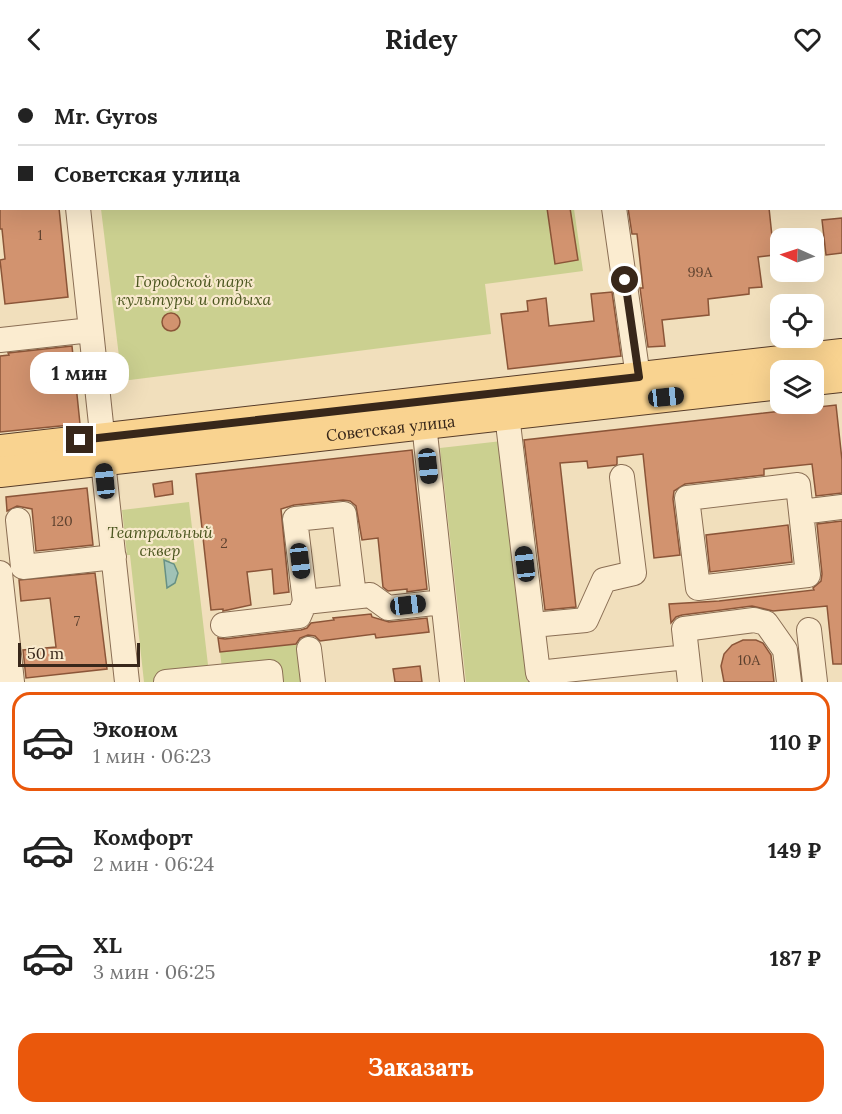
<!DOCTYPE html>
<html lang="ru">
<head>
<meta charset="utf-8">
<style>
  body { margin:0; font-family:Lora,serif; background:#f6f6f6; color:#222; height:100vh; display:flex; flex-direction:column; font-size:22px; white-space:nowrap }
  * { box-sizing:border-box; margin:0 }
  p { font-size:20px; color:#767676 }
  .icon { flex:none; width:33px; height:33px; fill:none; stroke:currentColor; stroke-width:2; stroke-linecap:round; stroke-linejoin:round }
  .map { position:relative; height:604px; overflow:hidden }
  .side { display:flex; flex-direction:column; background:#fff; flex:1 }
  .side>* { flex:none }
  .hud { position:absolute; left:0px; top:0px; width:843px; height:132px; box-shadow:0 6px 24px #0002; display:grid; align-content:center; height:132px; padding:0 18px; background:#fff }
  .needle { width:39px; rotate:273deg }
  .tools { position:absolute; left:770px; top:150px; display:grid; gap:12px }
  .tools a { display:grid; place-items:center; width:54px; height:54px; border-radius:12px; background:#fff; box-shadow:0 6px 24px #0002; font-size:30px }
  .scale { position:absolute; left:18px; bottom:15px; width:122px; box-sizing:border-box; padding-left:6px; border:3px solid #38271a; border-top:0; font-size:16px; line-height:21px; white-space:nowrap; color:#38271a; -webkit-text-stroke:4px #f8e9cc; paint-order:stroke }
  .end { position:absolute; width:27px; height:27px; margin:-14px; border:8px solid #38271a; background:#fff; box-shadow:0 0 0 3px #fff }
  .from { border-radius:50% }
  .bubble { position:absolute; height:42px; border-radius:18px; background:#fff; box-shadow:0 6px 24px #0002; font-size:20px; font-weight:700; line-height:42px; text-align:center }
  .car { position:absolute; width:18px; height:36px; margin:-18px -9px; border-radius:8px; box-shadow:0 0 4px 2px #0007; background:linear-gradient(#222 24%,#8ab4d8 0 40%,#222 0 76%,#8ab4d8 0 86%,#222 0) }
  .hud b { display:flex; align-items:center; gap:21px; height:57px; font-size:22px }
  .hud b+b { border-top:2px solid #e0e0e0 }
  .hud i { width:15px; height:15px; background:#222 }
  ul { padding:10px 0 0; list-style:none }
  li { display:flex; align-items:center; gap:18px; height:99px; margin:0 12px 9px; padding:0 6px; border:3px solid transparent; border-radius:18px }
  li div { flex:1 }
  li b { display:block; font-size:22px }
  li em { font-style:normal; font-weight:700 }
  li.selected { border-color:#ea580c }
  li>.icon { width:54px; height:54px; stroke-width:1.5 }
  .cta { display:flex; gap:12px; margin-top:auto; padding:12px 18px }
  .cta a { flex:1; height:69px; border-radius:18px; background:#ea580c; color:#fff; font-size:24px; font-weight:700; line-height:69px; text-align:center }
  header { display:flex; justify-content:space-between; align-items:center; height:78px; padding:0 18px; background:#fff; font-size:27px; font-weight:700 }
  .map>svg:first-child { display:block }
  .green { fill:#cbd090 }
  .water { fill:#a0c2b6; stroke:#679084; stroke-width:1.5 }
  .building { fill:#d2936f; stroke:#8b5538; stroke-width:1.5 }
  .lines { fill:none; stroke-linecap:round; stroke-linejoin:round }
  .minor-casing { stroke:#8a6e54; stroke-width:26 }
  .major-casing { stroke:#573c29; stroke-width:32 }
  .minor { stroke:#fbecd0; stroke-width:24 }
  .major { stroke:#f9d390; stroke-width:30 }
  .route { stroke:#38271a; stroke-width:8 }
  .labels { text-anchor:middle; stroke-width:4.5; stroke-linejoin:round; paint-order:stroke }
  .number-label { font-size:14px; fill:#5e422f }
  .park-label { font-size:16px; font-style:italic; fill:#4b561f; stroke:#f8e9cc }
  .street-label { font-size:16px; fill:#38271a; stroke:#f8e9cc }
</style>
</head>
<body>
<header><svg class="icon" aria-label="back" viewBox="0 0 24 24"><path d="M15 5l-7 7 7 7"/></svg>Ridey<svg class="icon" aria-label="heart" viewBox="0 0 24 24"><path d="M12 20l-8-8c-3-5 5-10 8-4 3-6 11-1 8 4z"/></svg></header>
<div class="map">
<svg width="842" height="604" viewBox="0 0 842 604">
  <rect width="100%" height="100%" fill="#f1dfbc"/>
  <path class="green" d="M 79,0 L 542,0 L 543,1 L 79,2 Z
    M 101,131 L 574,131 L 583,193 L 485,206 L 491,256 L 122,303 Z
    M 502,363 L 527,603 L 543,602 L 543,604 L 466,604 L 440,370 Z
    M 189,424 L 210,604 L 144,604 L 130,477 L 127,477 L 122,432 Z
    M 303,565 L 308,604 L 280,604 L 277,585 L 222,591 L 220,574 Z"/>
  <path class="water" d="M 164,482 L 174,486 L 178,495 L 175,505 L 167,510 Z"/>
  <path class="building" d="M 0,130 L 59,130 L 68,219 L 5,226 L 0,182 L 5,181 L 2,151 L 0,151 Z
    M 547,130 L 570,130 L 578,182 L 555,186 Z
    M 628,130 L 769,130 L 774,177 L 758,179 L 762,209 L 749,210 L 749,216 L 708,221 L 709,237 L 662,242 L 665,268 L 648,269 L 640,210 L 643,210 L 637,156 L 632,156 Z
    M 842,140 L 842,175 L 826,177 L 822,142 Z
    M 612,214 L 621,278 L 508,291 L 501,236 L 528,233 L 527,223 L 546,220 L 549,248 L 594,243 L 591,216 Z
    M162 244a9 9 0 1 1 18 0a9 9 0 1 1-18 0Z
    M 72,268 L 80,346 L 0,354 L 0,278 L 9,277 L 8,275 Z
    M 836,327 L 842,382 L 842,415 L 816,418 L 812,386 L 764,391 L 764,397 L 685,406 L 674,413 L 673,421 L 680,477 L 654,480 L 643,376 L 617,379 L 617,386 L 616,387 L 588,390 L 587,383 L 560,385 L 576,529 L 545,532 L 524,362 Z
    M 412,372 L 427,511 L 407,514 L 407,511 L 388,513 L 383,509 L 378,460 L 362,462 L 356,428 L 350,423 L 343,422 L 294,427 L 281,431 L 289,514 L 274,516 L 272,491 L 247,494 L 251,527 L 223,533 L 223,531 L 211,532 L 196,396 Z
    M 172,403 L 173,416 L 155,419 L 153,406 Z
    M 87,410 L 93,467 L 36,473 L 32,431 L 17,428 L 7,433 L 6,419 Z
    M 842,443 L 842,586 L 833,586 L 827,528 L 773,533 L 752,528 L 682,537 L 676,539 L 671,545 L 669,526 L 719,523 L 814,512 L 813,510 L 821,503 L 822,496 L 817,446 Z
    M 788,447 L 792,484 L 710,494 L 706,457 Z
    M 95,495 L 107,591 L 26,600 L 23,572 L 56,569 L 50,520 L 21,523 L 19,502 Z
    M 371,536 L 372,539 L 389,544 L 427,540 L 429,554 L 376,560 L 375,556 L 320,563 L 315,558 L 308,557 L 300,560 L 296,566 L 220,574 L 218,560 L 225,561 L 301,552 L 307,550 L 311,545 L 334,542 L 333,540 Z
    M 743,562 L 756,562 L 763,565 L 771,577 L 774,604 L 724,604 L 721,588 L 724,576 L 732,567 Z
    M 420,588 L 422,604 L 395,604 L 393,591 Z"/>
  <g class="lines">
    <defs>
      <path id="minor" d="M 62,0 L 63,2
        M 594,0 L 595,2
        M 0,78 L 2,78
        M 78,130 L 101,346
        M 614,130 L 638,299
        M 0,262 L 91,252
        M 507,337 L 538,595 L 687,579
        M 424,346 L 452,604
        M 101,365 L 127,604
        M 798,407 L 808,497 L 698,510 L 687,420 Z
        M 801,434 L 842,429
        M 18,442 L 23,489 L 114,479
        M 0,495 L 12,604
        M 354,518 L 344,436 L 295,441 L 305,524 L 370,517 L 388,530 L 443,524
        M 223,547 L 299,538 L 305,524
        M 533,547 L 586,542 L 604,502 L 634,495 L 622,399
        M 809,552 L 815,604
        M 309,571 L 313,604
        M 166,604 L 270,594 L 271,604
        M 690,604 L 684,551 L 754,542 L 766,545 L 785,572 L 789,604"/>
      <g id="major">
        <path d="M 813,302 L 842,299"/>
        <path d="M 0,372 L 842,276"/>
        <path id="s1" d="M 0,394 L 780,306"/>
      </g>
    </defs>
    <use href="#minor" class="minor-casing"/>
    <use href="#major" class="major-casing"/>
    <use href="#minor" class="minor"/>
    <use href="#major" class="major"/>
  </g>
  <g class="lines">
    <path class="route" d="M 80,362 L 639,299 L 625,202"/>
  </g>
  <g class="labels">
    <g class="number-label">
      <text x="40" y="162">1</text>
      <text x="700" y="199">99А</text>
      <text x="62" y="448">120</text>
      <text x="224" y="470">2</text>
      <text x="77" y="548">7</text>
      <text x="749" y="587">10А</text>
    </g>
    <g class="park-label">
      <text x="194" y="209">Городской парк<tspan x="194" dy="18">культуры и отдыха</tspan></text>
      <text x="160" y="460">Театральный<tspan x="160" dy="18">сквер</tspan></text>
    </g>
    <g class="street-label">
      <text dy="6" stroke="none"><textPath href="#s1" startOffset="393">Советская улица</textPath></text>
    </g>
  </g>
</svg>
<div class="tools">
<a><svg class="needle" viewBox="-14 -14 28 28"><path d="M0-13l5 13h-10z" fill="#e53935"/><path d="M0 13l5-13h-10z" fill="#767676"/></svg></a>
<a><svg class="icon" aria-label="locate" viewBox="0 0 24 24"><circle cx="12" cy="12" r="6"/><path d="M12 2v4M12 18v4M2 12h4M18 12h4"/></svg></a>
<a><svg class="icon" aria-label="layers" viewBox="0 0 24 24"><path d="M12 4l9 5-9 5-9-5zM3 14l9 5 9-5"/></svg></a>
</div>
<div class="scale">50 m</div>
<i class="end from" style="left:625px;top:202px"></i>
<i class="end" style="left:80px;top:362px"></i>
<div class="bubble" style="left:30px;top:274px;width:99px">1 мин</div>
<i class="car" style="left:666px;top:319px;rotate:84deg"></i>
<i class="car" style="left:428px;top:388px;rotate:174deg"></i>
<i class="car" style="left:105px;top:403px;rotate:354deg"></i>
<i class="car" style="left:300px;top:483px;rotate:173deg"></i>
<i class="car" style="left:525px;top:486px;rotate:353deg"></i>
<i class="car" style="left:408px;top:527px;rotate:83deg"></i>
<div class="hud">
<b><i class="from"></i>Mr. Gyros</b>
<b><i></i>Советская улица</b>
</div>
</div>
<section class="side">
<ul>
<li class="selected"><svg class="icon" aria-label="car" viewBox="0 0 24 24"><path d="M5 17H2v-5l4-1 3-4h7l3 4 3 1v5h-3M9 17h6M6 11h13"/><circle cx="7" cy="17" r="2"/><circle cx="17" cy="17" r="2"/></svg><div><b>Эконом</b><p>1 мин · 06:23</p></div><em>110 ₽</em></li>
<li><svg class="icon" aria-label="car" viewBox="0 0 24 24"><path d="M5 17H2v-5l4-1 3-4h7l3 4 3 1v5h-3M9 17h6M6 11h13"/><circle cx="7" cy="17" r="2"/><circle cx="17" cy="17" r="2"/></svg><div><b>Комфорт</b><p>2 мин · 06:24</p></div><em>149 ₽</em></li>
<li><svg class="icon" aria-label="car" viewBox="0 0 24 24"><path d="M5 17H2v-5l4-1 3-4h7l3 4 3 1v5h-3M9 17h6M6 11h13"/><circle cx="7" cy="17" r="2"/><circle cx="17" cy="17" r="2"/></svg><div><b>XL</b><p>3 мин · 06:25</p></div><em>187 ₽</em></li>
</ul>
<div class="cta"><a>Заказать</a></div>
</section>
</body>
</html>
